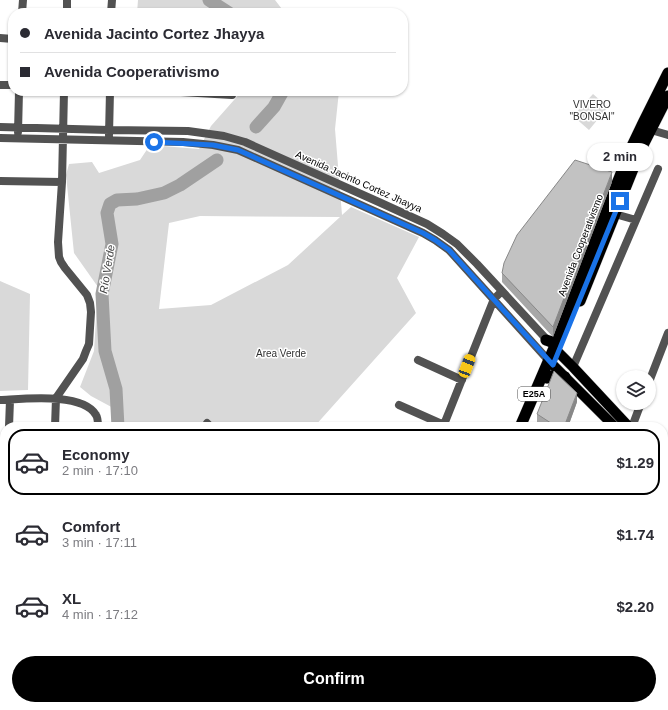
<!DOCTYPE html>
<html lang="en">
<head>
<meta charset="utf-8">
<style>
  body { margin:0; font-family:Helvetica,sans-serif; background:#f7f7f7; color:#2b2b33; height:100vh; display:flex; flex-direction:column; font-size:15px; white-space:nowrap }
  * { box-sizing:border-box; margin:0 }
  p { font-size:13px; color:#7c7c81 }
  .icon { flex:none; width:22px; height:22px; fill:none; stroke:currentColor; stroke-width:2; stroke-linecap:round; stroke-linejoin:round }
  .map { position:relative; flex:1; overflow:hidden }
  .drawer { position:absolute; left:0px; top:422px; width:668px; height:288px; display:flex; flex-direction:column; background:#fff; border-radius:16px 16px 0 0; box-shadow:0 1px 3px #0004 }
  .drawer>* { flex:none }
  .banner { position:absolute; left:8px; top:8px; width:400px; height:88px; border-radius:16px; box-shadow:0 1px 3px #0004; display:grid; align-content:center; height:88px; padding:0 12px; background:#fff }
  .controls { position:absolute; left:616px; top:370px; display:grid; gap:8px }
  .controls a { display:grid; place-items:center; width:40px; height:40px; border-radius:50%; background:#fff; box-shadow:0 1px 3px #0004; font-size:20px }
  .end { position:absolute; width:18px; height:18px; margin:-9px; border:5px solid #1a73e8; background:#fff; box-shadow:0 0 0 2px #fff }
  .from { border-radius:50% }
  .bubble { position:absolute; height:28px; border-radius:14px; background:#fff; box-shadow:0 1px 3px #0004; font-size:13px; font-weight:600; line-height:28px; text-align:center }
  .car { position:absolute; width:12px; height:24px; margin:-12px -6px; border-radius:5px; box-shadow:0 0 3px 1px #0007; background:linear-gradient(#f5c518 24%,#345 0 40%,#f5c518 0 76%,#345 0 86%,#f5c518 0) }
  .banner b { display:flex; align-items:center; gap:14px; height:38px; font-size:15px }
  .banner b+b { border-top:1px solid #e1e1e2 }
  .banner i { width:10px; height:10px; background:#2b2b33 }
  ul { padding:7px 0 0; list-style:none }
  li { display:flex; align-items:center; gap:12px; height:66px; margin:0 8px 6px; padding:0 4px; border:2px solid transparent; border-radius:16px }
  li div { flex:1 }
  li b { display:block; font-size:15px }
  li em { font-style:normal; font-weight:600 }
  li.active { border-color:#000 }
  li>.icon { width:36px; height:36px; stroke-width:1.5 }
  .primary-button { display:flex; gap:8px; margin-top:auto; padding:8px 12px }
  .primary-button a { flex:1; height:46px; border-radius:24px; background:#000; color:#fff; font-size:16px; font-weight:600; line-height:46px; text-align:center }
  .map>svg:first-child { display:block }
  .green { fill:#d9d9d9; fill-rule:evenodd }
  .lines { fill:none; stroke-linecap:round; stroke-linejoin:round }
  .river { stroke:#a0a0a0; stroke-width:13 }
  .major-casing { stroke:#dbdbdb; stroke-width:11 }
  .highway-casing { stroke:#dbdbdb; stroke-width:12 }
  .minor { stroke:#525252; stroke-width:8 }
  .major { stroke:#000; stroke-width:10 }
  .highway { stroke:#000; stroke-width:11 }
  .wall { fill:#a7a7a7 }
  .shaded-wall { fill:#888 }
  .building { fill:#c2c2c2; stroke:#888 }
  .route { stroke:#1a73e8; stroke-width:5 }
  .labels { text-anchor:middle; stroke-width:3; stroke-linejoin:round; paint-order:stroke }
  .shield { fill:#fff; stroke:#4c4c4c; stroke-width:1 }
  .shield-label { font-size:9px; font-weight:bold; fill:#000 }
  .park-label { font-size:10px; fill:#303030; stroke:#fff }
  .street-label { font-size:10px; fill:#000; stroke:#fff }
  .water-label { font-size:11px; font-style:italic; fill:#414141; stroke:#fff }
</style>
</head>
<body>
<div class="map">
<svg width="668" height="710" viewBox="0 0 668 710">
  <rect width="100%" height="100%" fill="#fff"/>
  <path class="green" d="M 138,0 L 275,0 L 285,13 L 137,13 Z
    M 242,91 L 339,91 L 335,129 L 342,215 L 351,207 L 419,237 L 397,278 L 416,313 L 314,427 L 118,427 L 117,410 L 91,396 L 80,387 L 94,351 L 98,287 L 74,253 L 66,175 L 69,164 L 92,162 L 99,173 L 140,160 L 150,145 L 199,149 L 211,126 ZM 200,216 L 340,217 L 288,265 L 211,305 L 159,309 L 169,223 Z
    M 593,94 L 608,107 L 589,130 L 573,116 Z
    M 0,281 L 30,294 L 28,390 L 0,391 Z
    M 78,705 L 133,705 L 130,710 L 77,710 Z"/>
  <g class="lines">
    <path class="river" d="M 209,0 L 229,13
      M 256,127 L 274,107 L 283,91
      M 118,427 L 116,389 L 105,351 L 102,294 L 112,244 L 107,213 L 110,204 L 117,200 L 137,199 L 164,193 L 180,185 L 217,160
      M 105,705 L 106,710"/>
    <defs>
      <path id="major" d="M 554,348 L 573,367 L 629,427
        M 549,361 L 615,427
        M 663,463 L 668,468
        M 663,479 L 668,485"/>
      <path id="highway" d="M 580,301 L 641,149 L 668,96
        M 546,340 L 552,342 L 558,339
        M 547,378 C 555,374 557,374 565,377
        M 520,427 L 554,348 L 604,216 L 632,146 L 643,123 L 668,73
        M 406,710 L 408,705
        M 417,710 L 419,705"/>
    </defs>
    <use href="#major" class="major-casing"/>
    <use href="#highway" class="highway-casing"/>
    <path class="minor" d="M 22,13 L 23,0
      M 67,13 L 67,0
      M 111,13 L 112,0
      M 0,38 L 13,39
      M 0,85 L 13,85
      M 164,91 L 232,95
      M 0,127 L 109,130 L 188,131 L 224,136 L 245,142 L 381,203 L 427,224 L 443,234 L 457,244 L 477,264 L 550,343
      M 651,130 L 668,135
      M 18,132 L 19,91
      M 109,135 L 110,91
      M 0,138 L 183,142 L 213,145 L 238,150 L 423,233 L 435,240 L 449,250 L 549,361
      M 0,181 L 62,182
      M 615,214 L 636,220
      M 418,360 L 462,380
      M 573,367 L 658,169
      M 649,382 L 668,333
      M 0,400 C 23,399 83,392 96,415 C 98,418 98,423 98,427
      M 399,405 L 444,425
      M 207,423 L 211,427
      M 9,427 L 10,400
      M 55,427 L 56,398 L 83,359 L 86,351 L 89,344 L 91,312 L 90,303 L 87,295 L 65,268 L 61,262 L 59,257 L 58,242 L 62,182 L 64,91
      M 443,427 L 494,299 L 502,291
      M 632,427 L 641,403
      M 663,514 L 668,502
      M 4,620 L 5,582
      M 0,665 L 5,666
      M 304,705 L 317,710
      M 554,705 L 565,710
      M 6,710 L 6,705
      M 27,710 L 32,705
      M 69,710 L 70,705
      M 152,710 L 154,705
      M 329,710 L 331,705
      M 519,710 L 521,705
      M 610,710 L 610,705
      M 668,710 L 668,708"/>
    <use href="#major" class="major"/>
    <use href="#highway" class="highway"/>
  </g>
  <path class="wall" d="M 612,182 L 553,337 L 502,282 L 502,273 Z
    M 577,402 L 568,427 L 542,427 L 537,423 L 537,414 Z
    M 663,519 L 668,521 L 668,542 L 663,540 Z
    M 668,561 L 668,583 L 667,583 Z
    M 663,632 L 666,639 L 665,649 L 663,649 Z"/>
  <path class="shaded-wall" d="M 612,172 L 612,182 L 553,337 L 553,327 Z
    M 577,393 L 577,402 L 568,427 L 564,427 Z"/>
  <path class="building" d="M 575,160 L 612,172 L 553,327 L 502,273 L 504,263 L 517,235 Z
    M 554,371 L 577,393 L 564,427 L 557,427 L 537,414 Z
    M 663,519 L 668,521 L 668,535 L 663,533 Z
    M 668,561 L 668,576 L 667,576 Z
    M 663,632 L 666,632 L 665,642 L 663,641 Z"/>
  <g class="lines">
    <path class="route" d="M 154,142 L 213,145 L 238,150 L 423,233 L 435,240 L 449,250 L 553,365 L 620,201"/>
  </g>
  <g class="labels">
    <rect class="shield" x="518" y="387" width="32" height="14" rx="3"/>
    <g class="shield-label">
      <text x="534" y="397">E25A</text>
    </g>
    <g class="park-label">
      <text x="592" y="108">VIVERO<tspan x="592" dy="12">"BONSAI"</tspan></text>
      <text x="281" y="357">Area Verde</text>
    </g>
    <g class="street-label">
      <text transform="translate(359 181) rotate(24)" y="4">Avenida Jacinto Cortez Jhayya</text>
      <text transform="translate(580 245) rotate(-69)" y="4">Avenida Cooperativismo</text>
    </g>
    <g class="water-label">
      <text transform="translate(107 269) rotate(-81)" y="4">Río Verde</text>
    </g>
  </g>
</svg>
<div class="controls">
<a><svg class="icon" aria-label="layers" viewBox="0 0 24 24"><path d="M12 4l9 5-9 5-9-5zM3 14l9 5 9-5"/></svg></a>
</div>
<i class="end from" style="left:154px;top:142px"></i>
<i class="end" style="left:620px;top:201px"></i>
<div class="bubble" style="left:587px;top:143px;width:66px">2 min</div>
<i class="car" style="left:467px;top:366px;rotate:21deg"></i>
<div class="banner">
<b><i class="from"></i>Avenida Jacinto Cortez Jhayya</b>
<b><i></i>Avenida Cooperativismo</b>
</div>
<section class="drawer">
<ul>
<li class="active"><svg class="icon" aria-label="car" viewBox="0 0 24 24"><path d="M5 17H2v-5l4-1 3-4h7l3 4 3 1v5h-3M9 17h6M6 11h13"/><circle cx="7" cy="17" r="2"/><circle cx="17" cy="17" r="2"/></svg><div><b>Economy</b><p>2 min · 17:10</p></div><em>$1.29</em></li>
<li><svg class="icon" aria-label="car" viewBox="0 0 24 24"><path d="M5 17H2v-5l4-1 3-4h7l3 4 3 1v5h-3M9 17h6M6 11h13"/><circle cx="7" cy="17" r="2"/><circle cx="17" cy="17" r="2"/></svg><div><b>Comfort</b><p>3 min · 17:11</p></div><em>$1.74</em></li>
<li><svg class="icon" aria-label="car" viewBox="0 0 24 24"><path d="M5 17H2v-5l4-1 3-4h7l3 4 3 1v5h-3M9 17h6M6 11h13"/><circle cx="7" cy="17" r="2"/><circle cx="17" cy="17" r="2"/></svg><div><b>XL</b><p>4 min · 17:12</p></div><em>$2.20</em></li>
</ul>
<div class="primary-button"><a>Confirm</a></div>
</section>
</div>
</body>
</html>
